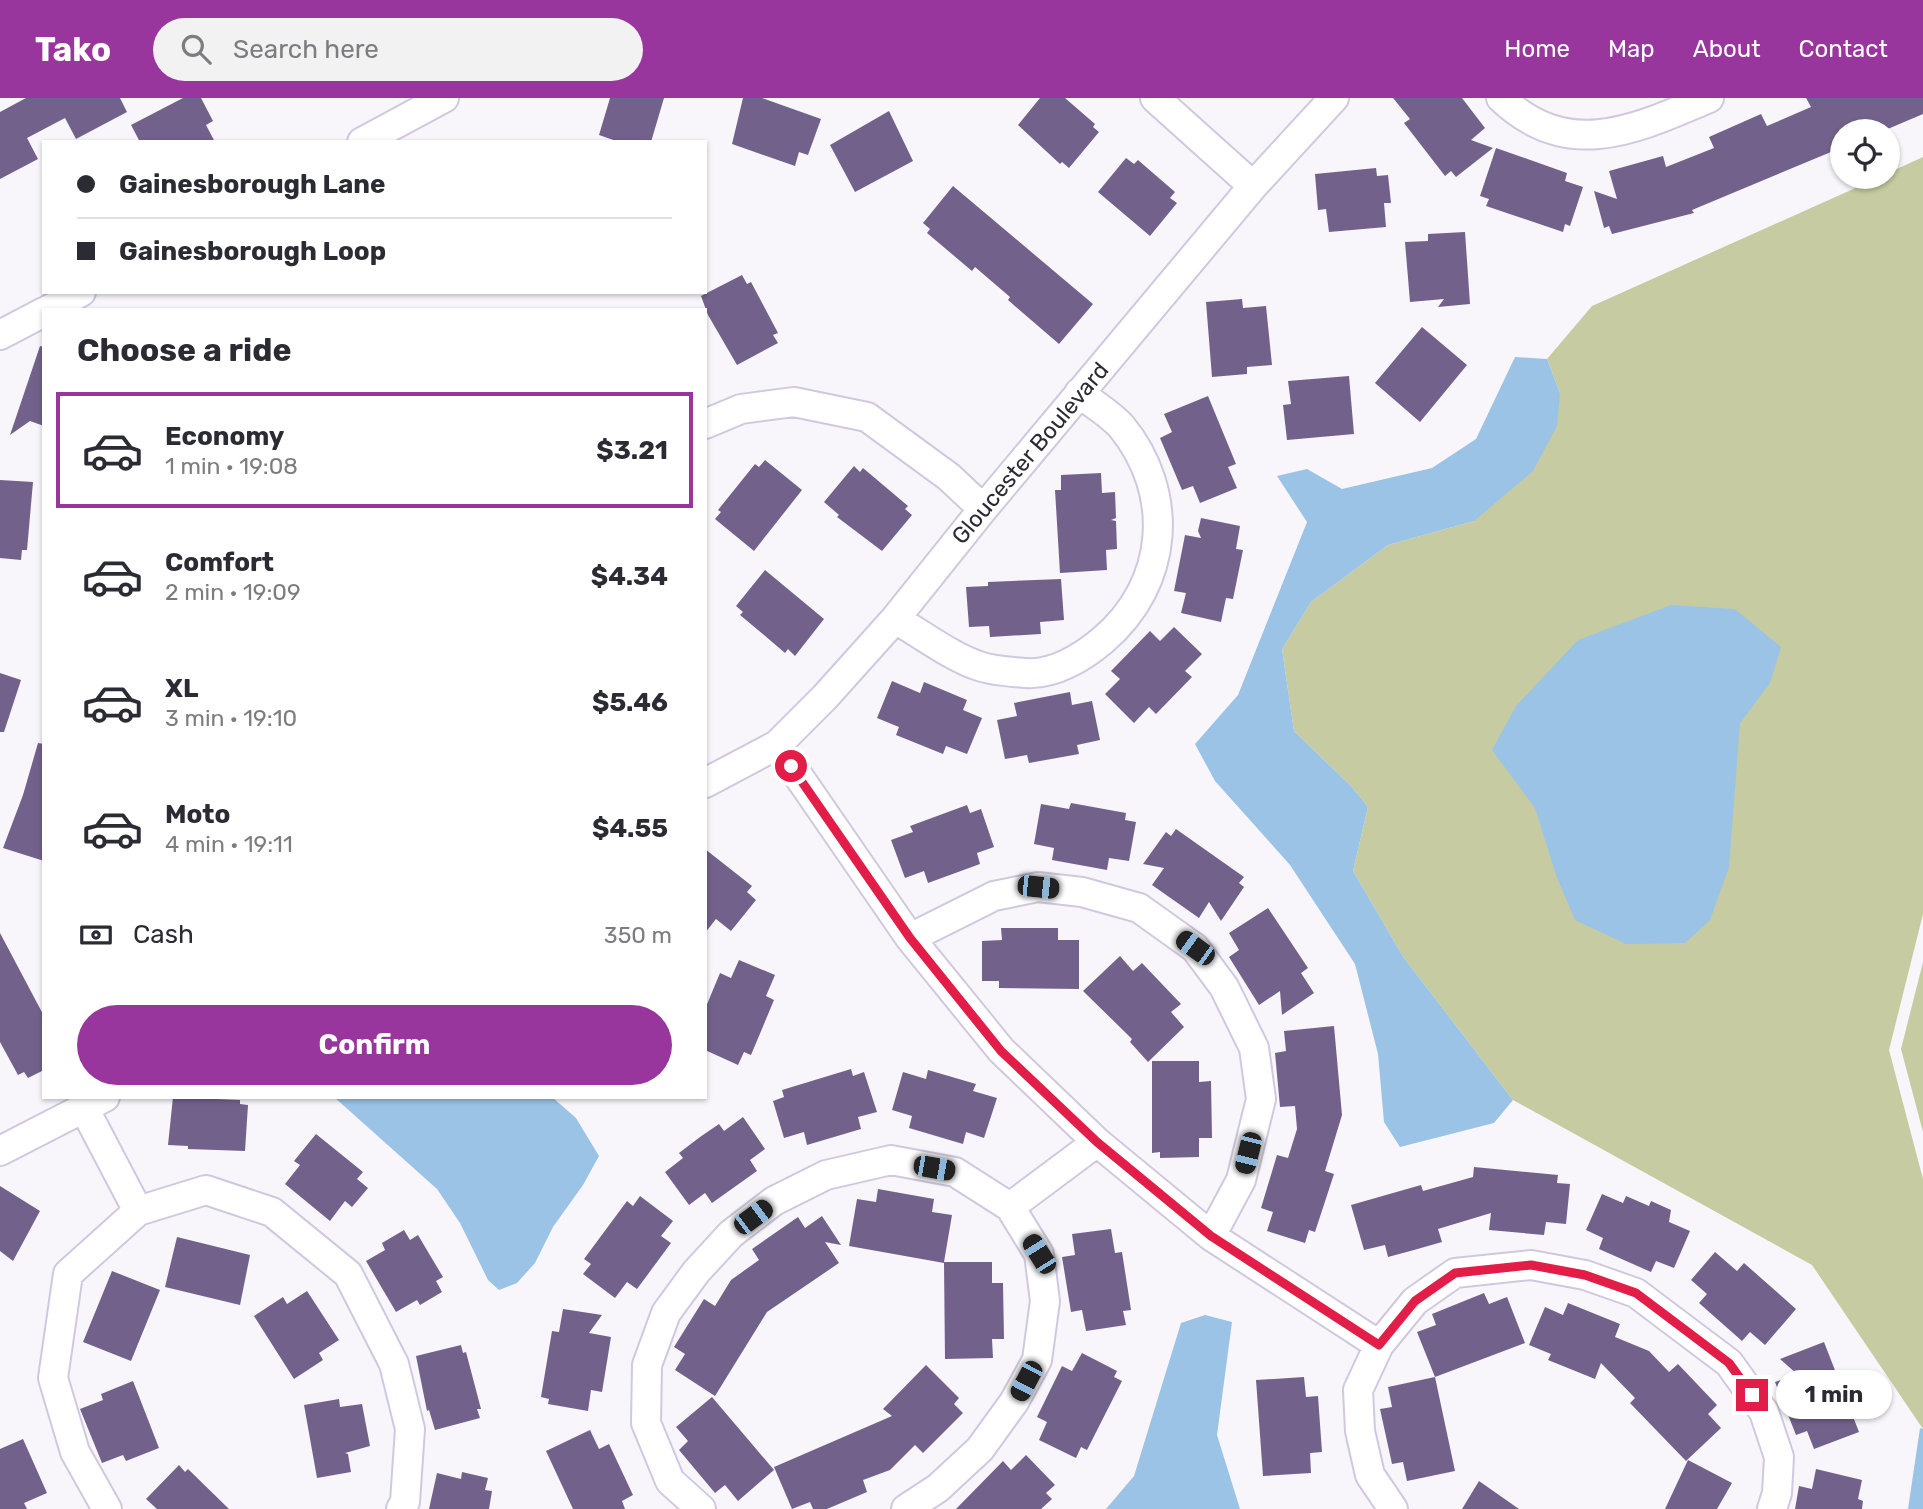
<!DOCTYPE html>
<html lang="en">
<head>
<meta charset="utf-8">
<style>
  body { margin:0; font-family:Rubik,sans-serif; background:#f2f2f3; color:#2b2b33; height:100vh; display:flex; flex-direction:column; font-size:26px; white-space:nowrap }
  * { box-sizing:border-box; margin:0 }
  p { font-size:23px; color:#7c7c81 }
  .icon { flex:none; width:38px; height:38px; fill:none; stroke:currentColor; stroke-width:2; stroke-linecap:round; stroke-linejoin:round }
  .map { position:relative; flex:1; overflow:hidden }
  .side { position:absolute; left:42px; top:210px; width:665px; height:791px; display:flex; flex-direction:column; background:#fff; border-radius:0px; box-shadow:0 2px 5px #0004 }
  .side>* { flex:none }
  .hud { position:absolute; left:42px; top:42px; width:665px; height:154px; border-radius:0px; box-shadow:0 2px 5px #0004; display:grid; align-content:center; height:154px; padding:0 35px; background:#fff }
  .buttons { position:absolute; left:1830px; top:21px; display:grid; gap:14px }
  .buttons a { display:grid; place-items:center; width:70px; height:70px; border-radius:50%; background:#fff; box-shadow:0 2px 5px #0004; font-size:35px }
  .end { position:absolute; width:32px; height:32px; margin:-16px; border:9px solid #e11d48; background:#fff; box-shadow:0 0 0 4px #fff }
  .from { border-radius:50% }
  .bubble { position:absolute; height:49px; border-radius:24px; background:#fff; box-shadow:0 2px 5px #0004; font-size:23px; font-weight:700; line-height:49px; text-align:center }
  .car { position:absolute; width:21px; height:42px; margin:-21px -10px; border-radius:9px; box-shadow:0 0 5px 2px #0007; background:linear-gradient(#222 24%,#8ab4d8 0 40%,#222 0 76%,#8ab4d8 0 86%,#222 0) }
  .hud b { display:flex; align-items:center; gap:24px; height:66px; font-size:26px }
  .hud b+b { border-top:2px solid #e1e1e2 }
  .hud i { width:18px; height:18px; background:#2b2b33 }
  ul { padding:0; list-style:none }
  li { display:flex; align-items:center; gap:21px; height:116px; margin:0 14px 10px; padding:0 21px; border:4px solid transparent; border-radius:0px }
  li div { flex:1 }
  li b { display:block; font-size:26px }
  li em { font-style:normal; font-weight:700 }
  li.on { border-color:#99369d }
  li>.icon { width:63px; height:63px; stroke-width:1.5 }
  h2 { padding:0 35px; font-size:32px; line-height:84px }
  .pay { display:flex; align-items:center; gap:18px; height:77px; padding:0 35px; font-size:26px }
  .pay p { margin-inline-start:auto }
  .cta { display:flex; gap:14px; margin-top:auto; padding:14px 35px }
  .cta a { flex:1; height:80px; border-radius:42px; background:#99369d; color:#fff; font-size:28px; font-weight:700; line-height:80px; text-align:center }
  header { display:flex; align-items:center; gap:42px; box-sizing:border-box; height:98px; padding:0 35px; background:#99369d; color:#fff }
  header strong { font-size:33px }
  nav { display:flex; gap:38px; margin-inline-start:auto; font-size:24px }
  .search { width:490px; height:63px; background:#f2f2f3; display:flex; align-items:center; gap:18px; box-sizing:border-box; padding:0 24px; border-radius:38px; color:#7c7c81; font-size:26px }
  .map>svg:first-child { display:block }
  .green { fill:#c6cba1 }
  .water { fill:#9ac3e5 }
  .building { fill:#72628b }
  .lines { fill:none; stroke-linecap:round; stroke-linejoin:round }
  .minor-casing { stroke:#d1c8e0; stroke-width:32 }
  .minor { stroke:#fff; stroke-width:28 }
  .route { stroke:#e11d48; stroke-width:9 }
  .labels { text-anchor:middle; stroke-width:7; stroke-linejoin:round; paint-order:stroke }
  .street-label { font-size:23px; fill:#2d2a33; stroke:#fff }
</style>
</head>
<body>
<header>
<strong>Tako</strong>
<div class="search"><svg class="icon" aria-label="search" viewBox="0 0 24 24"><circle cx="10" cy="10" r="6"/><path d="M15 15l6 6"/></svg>Search here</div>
<nav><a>Home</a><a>Map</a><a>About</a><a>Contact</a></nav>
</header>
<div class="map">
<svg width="1923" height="1411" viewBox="0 0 1923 1411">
  <rect width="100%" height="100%" fill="#f8f6fb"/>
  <path class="green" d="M 1923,59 L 1923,816 L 1889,952 L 1923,1081 L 1923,1331 L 1812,1167 L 1513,1002 L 1404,860 L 1353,773 L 1368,709 L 1352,689 L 1294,633 L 1282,551 L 1311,504 L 1388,447 L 1474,423 L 1560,295 L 1547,261 L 1592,208 L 1880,79 L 1888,79 L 1888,75 Z
    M 1923,864 L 1923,1034 L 1901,951 Z"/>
  <path class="water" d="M 1515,259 L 1547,261 L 1560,295 L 1557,328 L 1533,373 L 1474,423 L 1388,447 L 1311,504 L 1282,551 L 1294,633 L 1352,689 L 1368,709 L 1353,773 L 1404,860 L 1513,1002 L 1494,1025 L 1400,1049 L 1384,1024 L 1378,956 L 1355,866 L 1290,767 L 1215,683 L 1195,646 L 1238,597 L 1307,424 L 1277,378 L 1307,371 L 1342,391 L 1432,370 L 1476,341 Z
    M 1671,507 L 1735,511 L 1781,549 L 1770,585 L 1740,625 L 1729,769 L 1710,822 L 1685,845 L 1626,846 L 1575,822 L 1556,777 L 1535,710 L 1492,652 L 1516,608 L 1578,542 Z
    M 334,999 L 552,999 L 576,1020 L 599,1058 L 583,1087 L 553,1129 L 535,1165 L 517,1185 L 499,1192 L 488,1182 L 460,1125 L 437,1091 Z
    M 1205,1217 L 1232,1224 L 1217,1337 L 1240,1411 L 1106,1411 L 1134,1378 L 1181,1225 Z
    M 1920,1330 L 1923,1331 L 1923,1411 L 1908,1411 Z"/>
  <path class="building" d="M 26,0 L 120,0 L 127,14 L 76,41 L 65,20 L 27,40 L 38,61 L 0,81 L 0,14 Z
    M 183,0 L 201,0 L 213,23 L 206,27 L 215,44 L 140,44 L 131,27 Z
    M 610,0 L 664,0 L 651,44 L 619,44 L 599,37 Z
    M 743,0 L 762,0 L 821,21 L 808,57 L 799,54 L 795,68 L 732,46 Z
    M 1040,0 L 1065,0 L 1095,26 L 1093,29 L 1099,34 L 1069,70 L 1062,64 L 1060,66 L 1018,27 Z
    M 1393,0 L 1462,0 L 1485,30 L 1471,42 L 1493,50 L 1456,79 L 1451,73 L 1445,78 L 1404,25 L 1410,21 Z
    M 1806,0 L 1923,0 L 1923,16 L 1883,33 L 1843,33 L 1843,49 L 1692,112 L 1694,115 L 1612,136 L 1609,128 L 1604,130 L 1594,93 L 1617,101 L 1609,73 L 1663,58 L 1666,69 L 1714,50 L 1709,39 L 1761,16 L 1767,28 L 1811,9 Z
    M 889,13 L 913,63 L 855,94 L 830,47 Z
    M 1496,50 L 1567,75 L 1565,83 L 1583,89 L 1570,128 L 1565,126 L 1563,134 L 1486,108 L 1489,101 L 1480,98 Z
    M 1126,60 L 1134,66 L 1138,62 L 1175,94 L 1170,100 L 1177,105 L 1150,138 L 1098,94 Z
    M 1376,70 L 1377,78 L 1388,77 L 1391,105 L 1384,105 L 1386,129 L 1329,134 L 1326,111 L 1318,112 L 1315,76 Z
    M 953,88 L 1093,206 L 1059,246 L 1008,202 L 1010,199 L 975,169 L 972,173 L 927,135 L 930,131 L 923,125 Z
    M 1465,134 L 1470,206 L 1438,209 L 1444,201 L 1410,204 L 1405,144 L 1428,143 L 1428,136 Z
    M 742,177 L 747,186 L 751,184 L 778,235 L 773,237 L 778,245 L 737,267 L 708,217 L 701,198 Z
    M 1242,201 L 1243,210 L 1266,208 L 1272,267 L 1247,269 L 1247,276 L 1212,279 L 1206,204 Z
    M 1422,229 L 1467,267 L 1420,324 L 1375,285 Z
    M 40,248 L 44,249 L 44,328 L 30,323 L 10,337 Z
    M 1349,278 L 1354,336 L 1287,342 L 1283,307 L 1291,306 L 1288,283 Z
    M 1208,298 L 1236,366 L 1228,369 L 1237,390 L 1200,405 L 1193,388 L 1182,392 L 1160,340 L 1172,334 L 1164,316 Z
    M 765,362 L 802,392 L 754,453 L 715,421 L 721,414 L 718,412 L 755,366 L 759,369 Z
    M 854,368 L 860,374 L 863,370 L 908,408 L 905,411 L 912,417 L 882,453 L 837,419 L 839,417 L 824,404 Z
    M 1101,375 L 1102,395 L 1115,394 L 1116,420 L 1111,422 L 1116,423 L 1117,451 L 1106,452 L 1107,472 L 1060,475 L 1055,392 L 1061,392 L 1061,377 Z
    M 0,382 L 33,384 L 27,452 L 22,452 L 21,462 L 0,460 Z
    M 1201,420 L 1240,428 L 1236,451 L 1243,452 L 1233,501 L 1226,500 L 1221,524 L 1181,515 L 1186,495 L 1174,493 L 1185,437 L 1201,440 L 1198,433 Z
    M 765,472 L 824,521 L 795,558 L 788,551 L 785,555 L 764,537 L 740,517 L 743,514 L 736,508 Z
    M 1061,481 L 1064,522 L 1040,524 L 1041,536 L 990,539 L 989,528 L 969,529 L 966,489 L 988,488 L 988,484 Z
    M 1174,529 L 1202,556 L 1185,573 L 1192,579 L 1156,616 L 1149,609 L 1134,625 L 1105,596 L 1120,581 L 1111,573 L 1150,533 L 1160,543 Z
    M 0,575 L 21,582 L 4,634 L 0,634 Z
    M 892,583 L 920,595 L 924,584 L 967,602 L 963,612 L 982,620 L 967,656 L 946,648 L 943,656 L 896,637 L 899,629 L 877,620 Z
    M 1070,594 L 1072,607 L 1092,603 L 1100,642 L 1077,647 L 1079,656 L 1029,665 L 1027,657 L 1005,661 L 997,622 L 1017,618 L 1014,605 Z
    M 38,645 L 44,646 L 44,763 L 3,750 L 23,697 Z
    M 1071,705 L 1126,715 L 1125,722 L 1136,724 L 1129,763 L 1109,760 L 1107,772 L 1052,762 L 1054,750 L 1034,746 L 1041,706 L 1069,711 Z
    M 967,707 L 970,715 L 981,711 L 994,749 L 977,755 L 980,766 L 928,785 L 924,773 L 905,780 L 891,742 L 913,734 L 910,728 Z
    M 1176,731 L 1244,779 L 1239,785 L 1244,789 L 1221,823 L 1209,804 L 1199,820 L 1152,787 L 1164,770 L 1143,766 L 1166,734 L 1171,738 Z
    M 705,751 L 752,788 L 747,794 L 756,802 L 731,833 L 716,821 L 705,835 Z
    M 1268,810 L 1308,870 L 1301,875 L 1314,895 L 1282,917 L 1280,893 L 1259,907 L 1229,859 L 1239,852 L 1229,835 Z
    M 1001,830 L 1058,830 L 1058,842 L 1079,842 L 1079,891 L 999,890 L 999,883 L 982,883 L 982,843 L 1002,842 Z
    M 0,835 L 44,918 L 44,972 L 28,980 L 24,974 L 18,977 L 0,944 Z
    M 1120,858 L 1133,873 L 1142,865 L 1181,906 L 1171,914 L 1184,929 L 1148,964 L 1130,944 L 1132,941 L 1083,893 Z
    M 739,862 L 775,877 L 766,898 L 774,902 L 751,957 L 744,954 L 738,967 L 705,952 L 705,911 L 720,875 L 731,880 Z
    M 1334,928 L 1342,1017 L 1325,1073 L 1334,1076 L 1315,1134 L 1309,1132 L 1305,1145 L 1267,1133 L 1273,1114 L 1261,1110 L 1277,1057 L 1288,1060 L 1297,1031 L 1295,1008 L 1280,1009 L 1275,955 L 1286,953 L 1284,933 Z
    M 1152,963 L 1199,963 L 1199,984 L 1211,983 L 1212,1040 L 1199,1040 L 1199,1059 L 1160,1060 L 1160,1054 L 1152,1055 Z
    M 851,971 L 853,978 L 864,974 L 877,1014 L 858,1019 L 861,1031 L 807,1047 L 804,1034 L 784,1040 L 773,1003 L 784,999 L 782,992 Z
    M 928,972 L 976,986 L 973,993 L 997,1000 L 984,1040 L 966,1034 L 963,1046 L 909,1030 L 912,1018 L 892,1012 L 903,974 L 926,981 Z
    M 173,999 L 240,1002 L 240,1006 L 248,1007 L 245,1053 L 188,1051 L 188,1048 L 168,1047 Z
    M 743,1019 L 765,1051 L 750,1062 L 757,1073 L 712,1105 L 705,1095 L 689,1107 L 665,1074 L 683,1060 L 679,1055 L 700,1039 L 719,1026 L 724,1033 Z
    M 316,1036 L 363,1074 L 357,1081 L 368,1090 L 352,1109 L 345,1103 L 330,1123 L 285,1086 L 300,1067 L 294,1063 Z
    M 1474,1069 L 1558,1077 L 1557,1085 L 1570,1086 L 1566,1126 L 1546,1124 L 1544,1137 L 1489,1132 L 1491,1115 L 1438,1131 L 1442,1144 L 1414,1152 L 1388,1159 L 1385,1147 L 1364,1152 L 1351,1107 L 1421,1087 L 1423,1093 L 1473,1079 Z
    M 0,1088 L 40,1113 L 13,1163 L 0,1153 Z
    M 878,1091 L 934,1101 L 932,1114 L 952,1117 L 944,1164 L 992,1164 L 992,1185 L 1003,1185 L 1004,1241 L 992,1241 L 993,1260 L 945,1261 L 944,1165 L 849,1148 L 857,1101 L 876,1104 Z
    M 1602,1096 L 1623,1105 L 1626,1098 L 1649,1108 L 1651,1103 L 1671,1112 L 1669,1124 L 1690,1133 L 1674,1170 L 1656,1163 L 1651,1174 L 1599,1151 L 1603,1140 L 1586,1132 Z
    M 640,1098 L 673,1123 L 661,1138 L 671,1145 L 637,1191 L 627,1184 L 615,1200 L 583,1176 L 591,1166 L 584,1161 L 627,1103 L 633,1108 Z
    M 822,1118 L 841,1147 L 825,1144 L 839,1165 L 767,1214 L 715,1298 L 675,1272 L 685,1256 L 674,1249 L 704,1201 L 715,1208 L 731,1182 L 759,1162 L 752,1151 L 798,1119 L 805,1130 Z
    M 1111,1131 L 1115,1155 L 1122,1154 L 1131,1212 L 1123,1213 L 1126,1227 L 1086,1233 L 1082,1212 L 1071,1214 L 1062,1159 L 1075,1157 L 1072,1136 Z
    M 404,1132 L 410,1142 L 418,1137 L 431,1159 L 443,1179 L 436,1183 L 442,1194 L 420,1207 L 417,1202 L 396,1214 L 366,1163 L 385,1152 L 382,1145 Z
    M 177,1139 L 250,1157 L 240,1207 L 165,1189 Z
    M 1715,1154 L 1737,1173 L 1744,1165 L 1796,1211 L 1765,1247 L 1750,1234 L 1742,1243 L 1699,1205 L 1707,1196 L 1691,1182 Z
    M 112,1173 L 160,1192 L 131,1263 L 83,1244 Z
    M 307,1193 L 339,1242 L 319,1255 L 323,1262 L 294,1281 L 254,1218 L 283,1199 L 287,1206 Z
    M 1484,1195 L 1489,1206 L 1507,1199 L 1525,1245 L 1435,1279 L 1417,1234 L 1436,1227 L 1432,1216 Z
    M 1568,1205 L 1620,1226 L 1615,1239 L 1649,1253 L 1669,1274 L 1678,1266 L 1717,1307 L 1708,1316 L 1721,1330 L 1686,1363 L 1630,1305 L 1635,1300 L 1601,1265 L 1595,1281 L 1548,1262 L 1551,1256 L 1529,1247 L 1545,1209 L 1563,1217 Z
    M 563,1211 L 602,1217 L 589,1235 L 611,1239 L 602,1294 L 591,1292 L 588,1313 L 548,1306 L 549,1301 L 541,1299 L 552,1233 L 559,1234 Z
    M 1824,1244 L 1859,1334 L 1814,1351 L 1807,1333 L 1796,1337 L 1775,1284 L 1797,1276 L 1780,1261 Z
    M 461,1247 L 463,1255 L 466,1254 L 481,1311 L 477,1311 L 480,1320 L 435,1332 L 429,1312 L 427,1313 L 416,1258 Z
    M 1082,1255 L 1117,1273 L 1114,1279 L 1122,1283 L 1087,1352 L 1081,1349 L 1076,1360 L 1039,1342 L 1047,1324 L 1037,1319 L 1062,1268 L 1072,1273 Z
    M 926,1267 L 959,1300 L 954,1306 L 963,1315 L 923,1355 L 915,1347 L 890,1372 L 863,1382 L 867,1394 L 827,1411 L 813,1411 L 810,1404 L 792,1411 L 774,1369 L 892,1318 L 883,1311 Z
    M 1304,1279 L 1306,1299 L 1318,1298 L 1322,1354 L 1310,1355 L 1311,1375 L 1263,1378 L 1256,1282 Z
    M 1435,1279 L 1455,1373 L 1407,1383 L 1403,1364 L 1392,1366 L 1380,1311 L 1392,1309 L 1388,1289 Z
    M 133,1283 L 159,1350 L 126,1363 L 123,1357 L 102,1365 L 80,1311 L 103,1302 L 101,1296 Z
    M 712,1299 L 774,1372 L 738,1403 L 725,1387 L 715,1395 L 679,1352 L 688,1343 L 676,1329 Z
    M 339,1301 L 340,1309 L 362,1306 L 370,1348 L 345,1355 L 348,1356 L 351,1374 L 317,1380 L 304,1307 Z
    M 590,1332 L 599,1351 L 609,1346 L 633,1397 L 622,1403 L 625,1411 L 573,1411 L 546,1353 Z
    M 23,1341 L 47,1395 L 24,1405 L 27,1411 L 0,1411 L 0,1351 Z
    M 1026,1357 L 1055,1387 L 1046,1395 L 1052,1401 L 1041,1411 L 956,1411 L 1003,1363 L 1011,1372 Z
    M 1688,1362 L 1732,1385 L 1717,1411 L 1665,1411 Z
    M 179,1367 L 185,1374 L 188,1371 L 229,1411 L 157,1411 L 146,1401 Z
    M 1816,1371 L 1862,1382 L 1858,1401 L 1863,1403 L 1862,1411 L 1795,1411 L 1799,1388 L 1812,1391 Z
    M 462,1374 L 488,1380 L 485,1392 L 492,1393 L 489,1411 L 429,1411 L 437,1375 L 461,1381 Z
    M 1479,1383 L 1519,1411 L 1462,1411 Z"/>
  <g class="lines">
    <defs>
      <path id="minor" d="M 1155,0 L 1253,88
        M 1501,0 C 1568,64 1636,31 1709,0
        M 362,44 L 444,0
        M 48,212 L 81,194
        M 0,237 L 44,214
        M 705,326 L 741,311 L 794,304 L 867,319 L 949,379 L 983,411
        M 895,521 C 920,535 953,560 979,568 C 993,573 1012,574 1026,575 C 1054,577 1083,559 1103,542 C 1169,486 1176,395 1121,328 C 1110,316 1092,305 1079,295
        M 777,647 L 910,840 L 1001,952 L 1097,1044 L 1211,1138 L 1379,1247
        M 705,685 L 777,647 L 825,599 L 895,521 L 983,411 L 1253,88 L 1334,0
        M 910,840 L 994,798 L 1038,789 L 1082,794 L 1139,810 L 1195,850 L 1224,889 L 1254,950 L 1261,1001 L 1241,1082 L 1211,1138
        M 84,1010 L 138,1113
        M 0,1053 L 105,999
        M 1010,1109 L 1097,1044
        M 107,1411 L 75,1354 L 53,1280 L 68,1176 L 138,1113 L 206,1092 L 272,1114 L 348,1176 L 394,1266 L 410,1331 L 405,1404 L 401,1411
        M 701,1411 L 670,1383 L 646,1325 L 647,1267 L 666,1215 L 696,1174 L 731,1136 L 774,1103 L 826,1077 L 891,1062 L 955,1074 L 1010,1109 L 1039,1156 L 1045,1203 L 1037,1262 L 1014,1304 L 980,1351 L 938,1390 L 906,1411
        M 1393,1411 L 1370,1377 L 1360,1333 L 1358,1292 L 1379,1247 L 1415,1203 L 1455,1175 L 1531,1167 L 1585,1177 L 1636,1195 L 1729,1265 L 1764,1314 L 1779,1359 L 1777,1395 L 1772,1411"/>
    </defs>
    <use href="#minor" class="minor-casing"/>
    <use href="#minor" class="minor"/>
  </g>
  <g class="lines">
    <path class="route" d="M 791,668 L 910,840 L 1001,953 L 1097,1044 L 1211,1138 L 1379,1247 L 1415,1203 L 1455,1175 L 1531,1167 L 1585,1177 L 1636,1195 L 1729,1265 L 1752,1297"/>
  </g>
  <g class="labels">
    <g class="street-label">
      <text transform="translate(1030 355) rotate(-50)" y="8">Gloucester Boulevard</text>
    </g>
  </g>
</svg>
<div class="buttons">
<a><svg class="icon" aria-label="locate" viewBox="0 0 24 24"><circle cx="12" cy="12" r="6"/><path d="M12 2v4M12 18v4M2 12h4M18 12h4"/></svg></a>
</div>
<i class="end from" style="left:791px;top:668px"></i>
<i class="end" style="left:1752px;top:1297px"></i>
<div class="bubble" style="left:1776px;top:1272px;width:116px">1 min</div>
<i class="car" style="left:1038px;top:789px;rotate:96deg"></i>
<i class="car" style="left:1195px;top:850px;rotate:306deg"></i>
<i class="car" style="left:1248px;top:1055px;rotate:194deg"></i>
<i class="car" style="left:934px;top:1070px;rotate:100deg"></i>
<i class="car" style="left:753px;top:1119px;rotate:53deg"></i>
<i class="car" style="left:1039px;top:1156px;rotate:328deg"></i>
<i class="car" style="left:1026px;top:1283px;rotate:208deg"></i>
<div class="hud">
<b><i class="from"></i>Gainesborough Lane</b>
<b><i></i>Gainesborough Loop</b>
</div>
<section class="side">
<h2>Choose a ride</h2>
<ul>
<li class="on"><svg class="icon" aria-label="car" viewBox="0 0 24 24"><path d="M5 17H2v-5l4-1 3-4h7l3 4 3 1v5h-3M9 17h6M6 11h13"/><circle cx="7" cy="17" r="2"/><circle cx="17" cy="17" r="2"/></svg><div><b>Economy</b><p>1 min · 19:08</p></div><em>$3.21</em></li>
<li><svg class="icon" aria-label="car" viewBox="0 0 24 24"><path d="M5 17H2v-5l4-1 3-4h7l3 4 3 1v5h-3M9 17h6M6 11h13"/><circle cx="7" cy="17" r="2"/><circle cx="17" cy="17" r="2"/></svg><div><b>Comfort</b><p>2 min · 19:09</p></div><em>$4.34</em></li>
<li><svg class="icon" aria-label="car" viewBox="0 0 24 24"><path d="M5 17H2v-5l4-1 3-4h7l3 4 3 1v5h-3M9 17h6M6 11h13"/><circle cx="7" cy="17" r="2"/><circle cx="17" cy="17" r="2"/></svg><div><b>XL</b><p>3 min · 19:10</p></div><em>$5.46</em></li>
<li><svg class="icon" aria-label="car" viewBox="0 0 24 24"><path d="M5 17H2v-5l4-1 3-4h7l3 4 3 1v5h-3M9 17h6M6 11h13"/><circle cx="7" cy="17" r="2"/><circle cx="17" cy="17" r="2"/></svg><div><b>Moto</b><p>4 min · 19:11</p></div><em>$4.55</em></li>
</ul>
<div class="pay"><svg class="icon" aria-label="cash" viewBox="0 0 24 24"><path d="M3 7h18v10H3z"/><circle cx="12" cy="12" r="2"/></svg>Cash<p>350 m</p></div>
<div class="cta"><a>Confirm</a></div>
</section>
</div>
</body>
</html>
